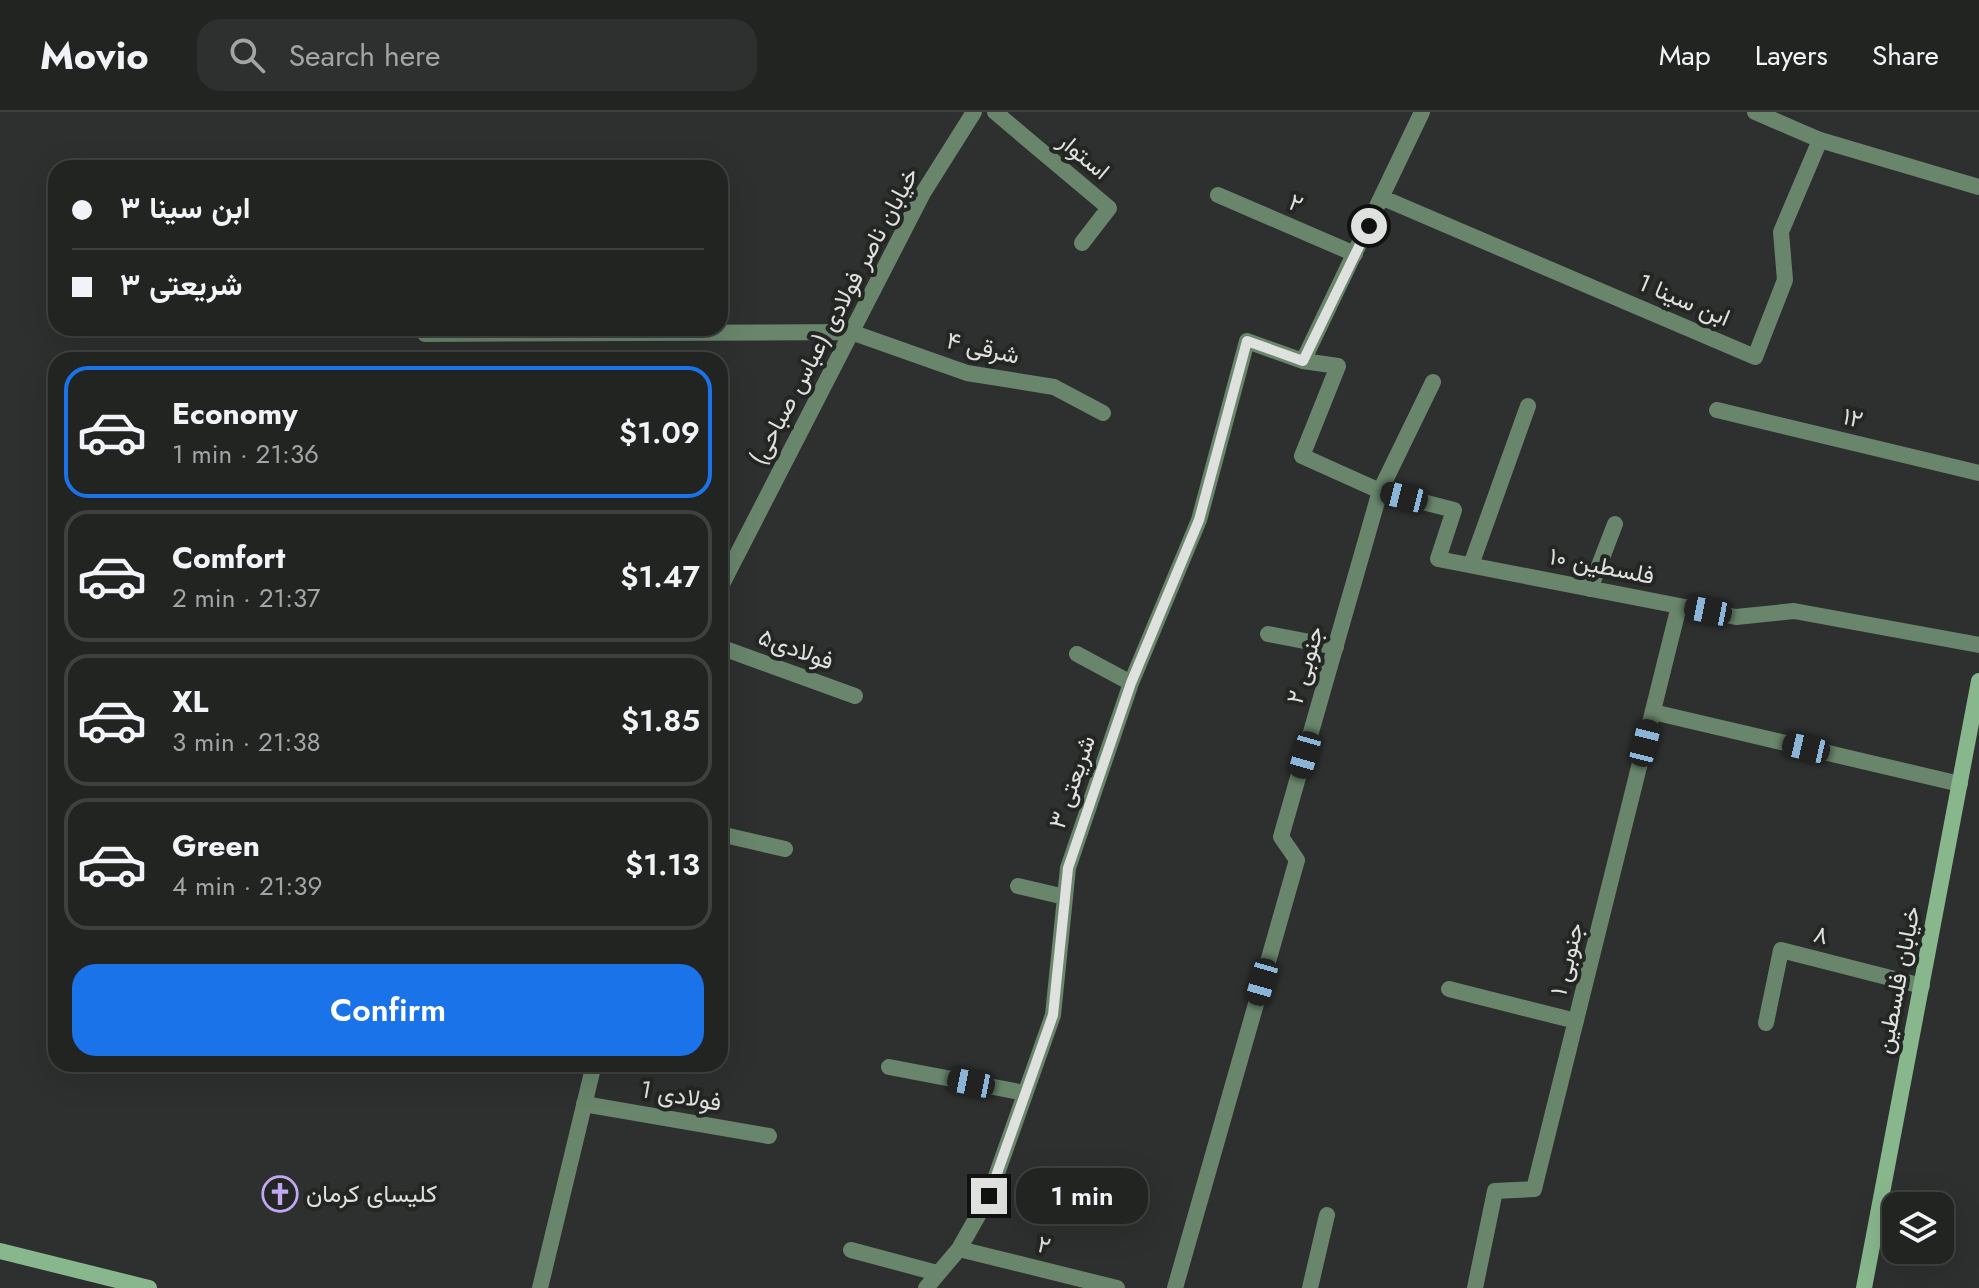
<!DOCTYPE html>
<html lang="en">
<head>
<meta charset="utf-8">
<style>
  body { margin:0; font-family:Jost,Vazirmatn,sans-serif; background:#2e302f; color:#f1f3f6; height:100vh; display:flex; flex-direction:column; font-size:30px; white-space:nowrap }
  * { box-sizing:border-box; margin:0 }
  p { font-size:26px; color:#a2a4a5 }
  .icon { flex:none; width:44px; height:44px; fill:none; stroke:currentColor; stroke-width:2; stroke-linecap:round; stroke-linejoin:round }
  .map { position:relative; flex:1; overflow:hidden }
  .drawer { position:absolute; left:48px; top:240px; width:680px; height:720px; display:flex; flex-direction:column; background:#222422; border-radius:24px; box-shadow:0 8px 32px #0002,0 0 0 2px #3f4140 }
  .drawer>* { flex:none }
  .hud { position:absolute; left:48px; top:48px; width:680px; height:176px; border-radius:24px; box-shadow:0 8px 32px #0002,0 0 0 2px #3f4140; display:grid; align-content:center; height:176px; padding:0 24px; background:#222422 }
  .tools { position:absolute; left:1882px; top:1080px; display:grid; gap:16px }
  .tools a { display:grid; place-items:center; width:72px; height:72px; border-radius:16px; background:#222422; box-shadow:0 8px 32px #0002,0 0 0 2px #3f4140; font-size:40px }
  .end { position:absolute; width:36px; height:36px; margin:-18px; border:10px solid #dfe1df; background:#111; box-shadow:0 0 0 4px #111 }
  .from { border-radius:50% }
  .bubble { position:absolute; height:56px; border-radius:24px; background:#222422; box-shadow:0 8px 32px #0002,0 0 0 2px #3f4140; font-size:26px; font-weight:600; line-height:56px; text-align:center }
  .car { position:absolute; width:24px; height:48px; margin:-24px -12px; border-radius:10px; box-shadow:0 0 6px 2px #0007; background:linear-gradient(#222 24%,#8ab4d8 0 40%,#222 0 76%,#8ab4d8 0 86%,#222 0) }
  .hud b { display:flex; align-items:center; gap:28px; height:76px; font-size:30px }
  .hud b+b { border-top:2px solid #3f4140 }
  .hud i { width:20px; height:20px; background:#f1f3f6 }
  ul { padding:14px 0 0; list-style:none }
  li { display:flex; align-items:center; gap:24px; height:132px; margin:0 16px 12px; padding:0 8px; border:4px solid #3f4140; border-radius:24px }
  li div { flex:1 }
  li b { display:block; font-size:30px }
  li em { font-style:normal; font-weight:600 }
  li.current { border-color:#1a73e8 }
  li>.icon { width:72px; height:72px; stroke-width:1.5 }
  .primary-button { display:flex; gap:16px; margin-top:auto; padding:16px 24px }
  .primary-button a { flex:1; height:92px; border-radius:24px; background:#1a73e8; color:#fff; font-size:32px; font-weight:600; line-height:92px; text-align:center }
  header { display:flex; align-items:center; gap:48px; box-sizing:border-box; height:112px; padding:0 40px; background:#222422; border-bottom:2px solid #3f4140 }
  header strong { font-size:38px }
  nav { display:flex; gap:44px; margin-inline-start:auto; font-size:28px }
  .search { width:560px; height:72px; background:#2e302f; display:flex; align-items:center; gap:20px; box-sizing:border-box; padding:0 28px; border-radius:24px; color:#a2a4a5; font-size:30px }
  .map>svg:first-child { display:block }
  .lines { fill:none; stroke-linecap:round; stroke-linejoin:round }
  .minor { stroke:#69866c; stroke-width:16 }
  .tertiary { stroke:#69866c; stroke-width:16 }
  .secondary { stroke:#88b78e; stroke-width:16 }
  .route { stroke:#dfe1df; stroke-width:10 }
  .labels { text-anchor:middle; stroke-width:8; stroke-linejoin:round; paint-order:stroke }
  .street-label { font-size:24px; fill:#dfe1df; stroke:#242624 }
  .poi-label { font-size:24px; fill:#dfe1df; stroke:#242624; text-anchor:start }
</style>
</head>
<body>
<header>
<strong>Movio</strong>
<div class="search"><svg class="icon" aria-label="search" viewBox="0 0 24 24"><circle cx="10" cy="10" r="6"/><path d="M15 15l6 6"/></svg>Search here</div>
<nav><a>Map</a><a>Layers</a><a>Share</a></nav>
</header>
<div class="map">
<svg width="1979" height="1176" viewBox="0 0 1979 1176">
  <rect width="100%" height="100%" fill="#2d302e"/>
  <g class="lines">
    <path class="minor" d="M 995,0 L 1109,96 L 1082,131
      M 1218,83 L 1355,142
      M 1383,86 L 1755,245 L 1785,168 L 1781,120 L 1820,28
      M 425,222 L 851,220 L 967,261 L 1054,275 L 1103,301
      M 1303,249 L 1422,0
      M 1433,270 L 1380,379 L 1454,398 L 1438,447 L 1736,505 L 1794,499 L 1979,533
      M 1717,298 L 1979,361
      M 1471,453 L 1528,294
      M 1590,477 L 1615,412
      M 1268,522 L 1336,535
      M 720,535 L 855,584
      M 1077,542 L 1131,571
      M 1653,600 L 1960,672
      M 720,722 L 785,737
      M 1018,774 L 1065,785
      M 1449,877 L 1576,909
      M 1766,911 L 1781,838 L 1922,874
      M 889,955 L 1025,981
      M 584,992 L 769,1024
      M 959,1137 L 1117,1176
      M 851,1138 L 937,1161
      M 926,1176 L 959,1137 L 989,1084 L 1053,903 L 1068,756 L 1131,571 L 1199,408 L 1247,229 L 1303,249 L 1338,254 L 1302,344 L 1380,379 L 1281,725 L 1297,748 L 1175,1176
      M 1310,1176 L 1327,1103
      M 1475,1176 L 1495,1079 L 1534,1077 L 1679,494"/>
    <path class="tertiary" d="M 1755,0 L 1820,28 L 1979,75
      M 720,476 L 923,81 L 974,0
      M 540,1176 L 594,952"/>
    <path class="secondary" d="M 0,1139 L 149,1176
      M 1864,1176 L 1979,569"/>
  </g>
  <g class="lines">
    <path class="route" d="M 989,1084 L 1053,903 L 1068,756 L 1131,571 L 1199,408 L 1247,229 L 1303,249 L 1369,114"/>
  </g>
  <defs>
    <symbol id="church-ring" viewBox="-11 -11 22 22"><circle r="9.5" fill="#242624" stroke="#c0a8f3" stroke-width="1.5"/><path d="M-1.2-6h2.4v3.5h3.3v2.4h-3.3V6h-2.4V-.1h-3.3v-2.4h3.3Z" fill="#c0a8f3"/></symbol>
  </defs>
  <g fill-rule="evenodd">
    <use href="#church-ring" x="260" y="1062" width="40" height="40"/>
  </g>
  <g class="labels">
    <g class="street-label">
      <text transform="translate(1084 44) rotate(40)" y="8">استوار</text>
      <text transform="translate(1296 91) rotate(23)" y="8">۲</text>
      <text transform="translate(1684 188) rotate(23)" y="8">ابن سینا 1</text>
      <text transform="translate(834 204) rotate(-62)" y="8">خیابان ناصر فولادی (عباس صباحی)</text>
      <text transform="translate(983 236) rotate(13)" y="8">۴ شرقی</text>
      <text transform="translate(1853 306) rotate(13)" y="8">۱۲</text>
      <text transform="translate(1602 454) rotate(11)" y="8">فلسطین ۱۰</text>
      <text transform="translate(796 537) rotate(20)" y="8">فولادی۵</text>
      <text transform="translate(1305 553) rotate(-74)" y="8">۲ جنوبی</text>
      <text transform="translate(1072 670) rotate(-71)" y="8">شریعتی ۳</text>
      <text transform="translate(1821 823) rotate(14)" y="8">۸</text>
      <text transform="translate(1567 847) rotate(-76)" y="8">۱ جنوبی</text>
      <text transform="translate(1898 868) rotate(-79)" y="8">خیابان فلسطین</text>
      <text transform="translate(681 984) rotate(10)" y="8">فولادی 1</text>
      <text transform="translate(1044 1133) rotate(14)" y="8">۲</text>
    </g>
    <g class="poi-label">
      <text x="306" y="1090">کلیسای کرمان</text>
    </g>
  </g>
</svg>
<div class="tools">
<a><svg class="icon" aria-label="layers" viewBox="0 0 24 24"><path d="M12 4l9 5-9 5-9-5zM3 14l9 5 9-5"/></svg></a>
</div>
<i class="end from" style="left:1369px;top:114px"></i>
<i class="end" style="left:989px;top:1084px"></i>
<div class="bubble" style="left:1016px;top:1056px;width:132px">1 min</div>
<i class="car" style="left:1404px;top:385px;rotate:284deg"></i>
<i class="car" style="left:1708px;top:499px;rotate:281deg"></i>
<i class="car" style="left:1645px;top:631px;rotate:14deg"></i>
<i class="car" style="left:1806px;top:636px;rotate:283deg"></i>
<i class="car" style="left:1305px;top:643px;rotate:196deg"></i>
<i class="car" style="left:1262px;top:870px;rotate:196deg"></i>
<i class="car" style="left:971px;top:971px;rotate:281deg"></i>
<div class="hud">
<b><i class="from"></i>ابن سینا ۳</b>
<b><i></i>شریعتی ۳</b>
</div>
<section class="drawer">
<ul>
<li class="current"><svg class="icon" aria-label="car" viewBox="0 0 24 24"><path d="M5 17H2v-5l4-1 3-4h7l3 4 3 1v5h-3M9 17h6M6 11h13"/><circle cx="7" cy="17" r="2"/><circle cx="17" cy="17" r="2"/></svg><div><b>Economy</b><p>1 min · 21:36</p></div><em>$1.09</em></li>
<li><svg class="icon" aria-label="car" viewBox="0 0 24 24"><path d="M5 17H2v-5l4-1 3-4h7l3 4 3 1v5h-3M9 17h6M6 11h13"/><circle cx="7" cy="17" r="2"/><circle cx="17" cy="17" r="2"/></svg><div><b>Comfort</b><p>2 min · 21:37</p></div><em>$1.47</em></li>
<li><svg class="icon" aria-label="car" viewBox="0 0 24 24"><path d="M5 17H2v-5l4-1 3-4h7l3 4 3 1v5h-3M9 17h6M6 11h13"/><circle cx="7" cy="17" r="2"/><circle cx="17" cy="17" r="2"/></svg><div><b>XL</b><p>3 min · 21:38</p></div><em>$1.85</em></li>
<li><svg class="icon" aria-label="car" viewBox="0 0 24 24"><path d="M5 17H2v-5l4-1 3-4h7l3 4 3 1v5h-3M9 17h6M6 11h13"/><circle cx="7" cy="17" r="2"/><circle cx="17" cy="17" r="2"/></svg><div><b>Green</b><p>4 min · 21:39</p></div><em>$1.13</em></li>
</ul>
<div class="primary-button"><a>Confirm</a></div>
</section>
</div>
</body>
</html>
